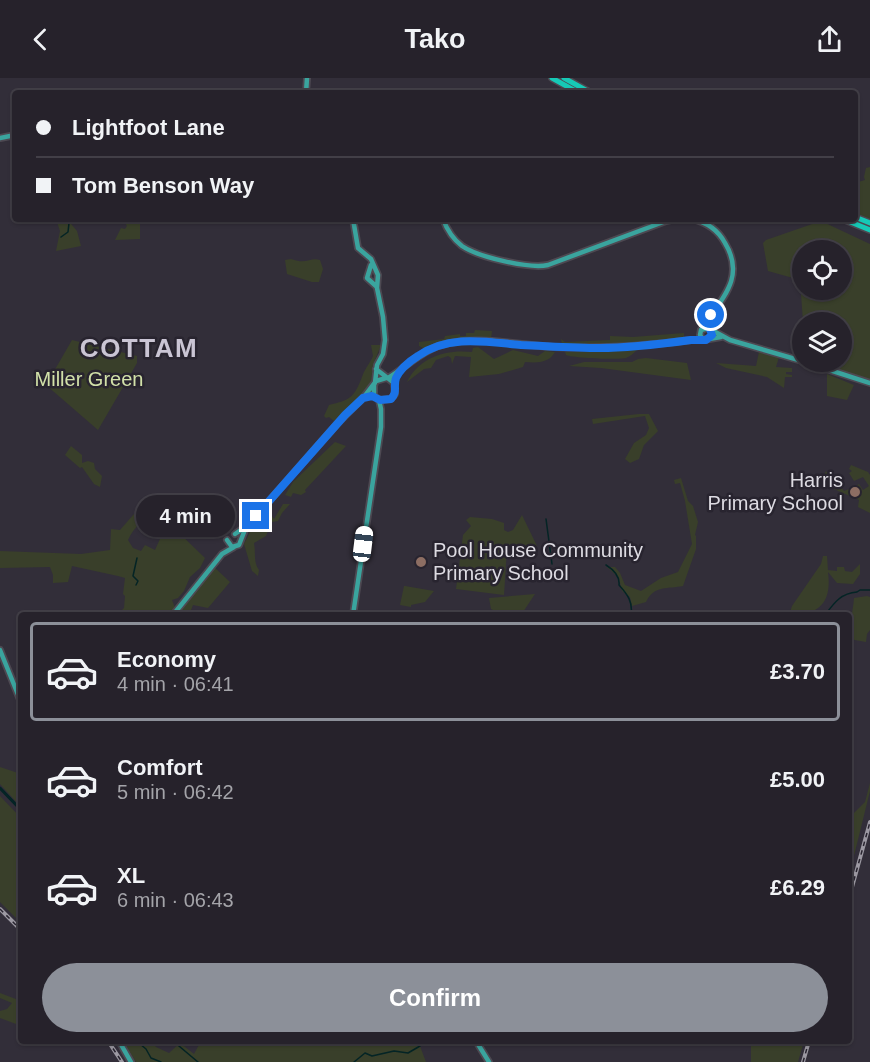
<!DOCTYPE html>
<html lang="en">
<head>
<meta charset="utf-8">
<style>
  body { margin:0; font-family:Helvetica,sans-serif; background:#322f37; color:#f1f3f6; height:100vh; display:flex; flex-direction:column; font-size:22px; white-space:nowrap }
  * { box-sizing:border-box; margin:0 }
  p { font-size:20px; color:#a4a4a9 }
  .icon { flex:none; width:33px; height:33px; fill:none; stroke:currentColor; stroke-width:2; stroke-linecap:round; stroke-linejoin:round }
  .map { position:relative; flex:1; overflow:hidden }
  .side { position:absolute; left:18px; top:534px; width:834px; height:432px; display:flex; flex-direction:column; background:#26222b; border-radius:6px; box-shadow:0 2px 4px #0004,0 0 0 2px #423f47 }
  .side>* { flex:none }
  .guide { position:absolute; left:12px; top:12px; width:846px; height:132px; border-radius:6px; box-shadow:0 2px 4px #0004,0 0 0 2px #423f47; display:grid; align-content:center; height:132px; padding:0 24px; background:#26222b }
  .buttons { position:absolute; left:792px; top:162px; display:grid; gap:12px }
  .buttons a { display:grid; place-items:center; width:60px; height:60px; border-radius:50%; background:#26222b; box-shadow:0 2px 4px #0004,0 0 0 2px #423f47; font-size:30px }
  .end { position:absolute; width:27px; height:27px; margin:-14px; border:8px solid #1a73e8; background:#fff; box-shadow:0 0 0 3px #fff }
  .from { border-radius:50% }
  .bubble { position:absolute; height:42px; border-radius:21px; background:#26222b; box-shadow:0 2px 4px #0004,0 0 0 2px #423f47; font-size:20px; font-weight:700; line-height:42px; text-align:center }
  .car { position:absolute; width:18px; height:36px; margin:-18px -9px; border-radius:8px; box-shadow:0 0 4px 2px #0007; background:linear-gradient(#fff 24%,#345 0 40%,#fff 0 76%,#345 0 86%,#fff 0) }
  .guide b { display:flex; align-items:center; gap:21px; height:57px; font-size:22px }
  .guide b+b { border-top:2px solid #423f47 }
  .guide i { width:15px; height:15px; background:#f1f3f6 }
  ul { padding:10px 0 0; list-style:none }
  li { display:flex; align-items:center; gap:18px; height:99px; margin:0 12px 9px; padding:0 12px; border:3px solid transparent; border-radius:6px }
  li div { flex:1 }
  li b { display:block; font-size:22px }
  li em { font-style:normal; font-weight:700 }
  li.active { border-color:#8c9099 }
  li>.icon { width:54px; height:54px; stroke-width:1.5 }
  .cta { display:flex; gap:12px; margin-top:auto; padding:12px 24px }
  .cta a { flex:1; height:69px; border-radius:36px; background:#8c9099; color:#fff; font-size:24px; font-weight:700; line-height:69px; text-align:center }
  header { display:flex; justify-content:space-between; align-items:center; height:78px; padding:0 24px; background:#26222b; font-size:27px; font-weight:700 }
  .map>svg:first-child { display:block }
  .green { fill:#393f2a; fill-rule:evenodd }
  .lines { fill:none; stroke-linecap:round; stroke-linejoin:round }
  .stream { stroke:#042425; stroke-width:1.5 }
  .canal { stroke:#042425; stroke-width:3 }
  .major-casing { stroke:#4d4952; stroke-width:8 }
  .highway-casing { stroke:#4d4952; stroke-width:8 }
  .major { stroke:#3aa49e; stroke-width:4.5 }
  .highway { stroke:#16c9b6; stroke-width:5 }
  .rail-casing { stroke:#9c99a2; stroke-width:4 }
  .rail { stroke:#28242f; stroke-width:1.5; stroke-dasharray:4.5; stroke-linecap:butt }
  .route { stroke:#1a73e8; stroke-width:8 }
  .education-dot { fill:#8d6e63; stroke:#28242f; stroke-width:2 }
  .labels { text-anchor:middle; stroke-width:5; stroke-linejoin:round; paint-order:stroke }
  .park-label { font-size:20px; fill:#d2e1a9; stroke:#28242f }
  .poi-label { font-size:20px; fill:#dddbe2; stroke:#28242f; text-anchor:end }
  .district-label { font-size:26px; font-weight:bold; letter-spacing:1.5px; fill:#cac5d4; stroke:#28242f }
</style>
</head>
<body>
<header><svg class="icon" aria-label="back" viewBox="0 0 24 24"><path d="M15 5l-7 7 7 7"/></svg>Tako<svg class="icon" aria-label="share" viewBox="0 0 24 24"><path d="M12 15V3M7 8l5-5 5 5M5 13v7h14v-7"/></svg></header>
<div class="map">
<svg width="870" height="984" viewBox="0 0 870 984">
  <rect width="100%" height="100%" fill="#322e39"/>
  <path class="green" d="M 870,89 L 870,141 L 855,136 L 855,105 L 865,102 L 864,99 L 866,90 Z
    M 56,141 L 67,141 L 77,153 L 81,168 L 56,173 L 60,153 Z
    M 127,141 L 140,141 L 140,161 L 115,162 L 121,150 L 125,151 L 127,148 L 125,145 Z
    M 821,143 L 870,166 L 870,304 L 811,284 L 842,284 L 842,244 L 803,244 L 800,202 L 768,193 L 763,165 L 766,162 ZM 802,172 L 842,172 L 842,212 L 802,212 Z
    M 291,181 C 307,187 310,179 320,182 L 323,191 L 319,204 L 312,204 L 287,196 L 285,182 Z
    M 475,252 L 492,253 L 491,261 C 468,260 447,261 425,271 L 419,268 L 419,264 L 444,261 L 445,258 L 460,256 L 460,258 L 466,258 L 466,255 L 474,255 Z
    M 684,255 L 684,260 L 602,267 L 562,266 L 561,261 L 565,264 L 610,262 L 610,258 L 633,259 Z
    M 72,262 L 137,278 L 137,285 L 98,352 L 46,307 Z
    M 371,267 L 381,267 L 373,287 L 371,303 L 360,320 L 334,343 L 329,339 L 326,340 L 324,338 L 329,327 C 350,322 354,320 362,299 C 364,292 370,285 373,278 Z
    M 478,269 L 494,281 L 513,272 L 538,278 L 545,273 L 555,274 C 549,285 538,285 525,284 L 523,289 L 499,296 L 469,299 L 471,279 L 455,278 L 452,286 L 451,280 L 448,278 L 436,282 L 431,290 L 424,291 L 407,304 C 419,279 446,271 472,274 L 473,270 Z
    M 638,271 C 634,275 631,278 626,280 C 618,282 573,280 566,277 L 565,274 L 604,274 Z
    M 759,274 L 779,279 L 776,289 L 792,290 L 792,294 L 786,294 L 786,296 L 792,297 L 792,299 L 785,299 L 784,310 L 767,299 L 726,290 L 716,285 L 756,288 Z
    M 646,280 L 687,285 L 691,302 L 601,290 L 569,288 L 584,284 L 632,284 L 638,281 Z
    M 827,296 L 854,307 L 847,322 L 827,318 Z
    M 639,336 L 649,336 L 658,353 L 644,367 L 639,381 L 630,385 L 625,381 L 634,365 L 646,357 L 649,350 L 645,338 L 593,346 L 592,341 Z
    M 335,364 L 346,368 L 305,412 L 306,414 L 301,417 L 293,415 L 291,419 L 285,417 L 293,404 Z
    M 71,368 L 82,377 L 82,385 L 88,383 L 94,385 L 95,391 L 102,398 L 100,409 L 94,406 L 82,389 L 80,390 L 65,377 Z
    M 851,387 L 868,394 L 870,397 L 870,435 L 858,429 L 859,422 L 820,405 L 826,393 L 831,401 L 837,399 L 836,403 L 844,413 L 849,411 L 854,419 L 860,416 L 856,408 L 859,406 L 863,412 L 869,408 L 863,399 L 854,403 L 849,395 L 852,393 L 849,391 Z
    M 681,400 L 688,423 L 693,428 L 698,444 L 695,457 L 696,458 L 696,471 L 683,508 C 668,511 654,507 646,524 L 632,528 L 630,519 L 622,513 L 619,500 L 607,489 L 615,489 L 620,495 L 625,507 L 641,513 L 661,500 L 678,494 L 692,466 L 685,423 L 680,405 L 675,406 L 674,402 Z
    M 146,425 L 154,432 C 144,443 134,448 128,462 L 133,470 L 141,473 L 145,467 L 155,472 L 164,452 L 177,453 L 205,480 L 200,490 L 190,499 L 184,513 L 178,520 L 172,522 L 175,530 L 169,537 L 117,537 L 124,530 L 125,518 L 123,516 L 125,500 L 118,498 L 72,488 L 68,504 L 53,505 L 53,497 L 50,489 L 0,490 L 0,473 L 81,476 L 110,472 L 111,451 L 120,452 L 134,436 L 142,436 Z
    M 283,426 L 290,426 L 282,435 L 278,443 L 272,444 L 266,458 L 254,465 C 256,475 253,484 259,492 L 258,498 L 252,493 L 244,466 L 250,454 L 266,435 L 270,435 L 274,441 Z
    M 522,437 L 537,468 L 507,470 L 504,517 L 456,511 L 463,457 L 471,448 L 466,442 L 470,439 L 492,441 L 504,445 L 504,452 L 508,454 L 513,452 Z
    M 823,478 L 827,478 L 828,492 L 837,493 L 837,489 L 844,489 L 845,493 L 852,494 L 860,486 L 860,496 L 853,506 L 837,505 L 828,494 C 832,525 819,537 789,537 L 792,528 L 821,486 Z
    M 214,489 L 230,504 L 208,530 L 193,527 L 189,537 L 175,537 Z
    M 404,508 L 405,508 L 434,513 L 425,524 L 411,527 L 411,529 L 400,527 Z
    M 535,516 L 521,537 L 490,537 L 493,532 L 491,531 L 489,520 Z
    M 867,518 L 870,519 L 870,552 L 867,556 L 866,564 L 849,561 C 849,547 853,534 854,520 Z
    M 0,689 L 21,696 L 21,729 L 0,706 Z
    M 870,705 L 870,713 L 849,798 L 849,740 L 865,724 Z
    M 0,718 L 21,740 L 21,845 L 0,824 Z
    M 0,915 L 21,923 L 21,936 L 16,946 L 0,940 L 0,933 L 7,931 L 12,925 L 0,920 Z
    M 123,963 L 151,963 L 156,969 L 169,975 L 180,965 L 194,976 L 201,963 L 418,963 L 426,984 L 136,984 Z
    M 751,963 L 804,963 L 798,984 L 751,984 Z"/>
  <g class="lines">
    <path class="stream" d="M 61,159 L 68,154 L 69,145 L 64,141
      M 546,441 L 552,486
      M 606,487 C 614,492 620,498 619,507 C 628,517 633,524 631,537
      M 136,507 L 138,503 L 133,498 L 137,480
      M 825,537 C 834,525 841,515 857,514 L 860,512 L 870,512
      M 140,963 L 140,966 L 146,971 L 151,980 L 161,984
      M 173,963 L 198,984
      M 429,963 L 430,963
      M 354,984 L 365,975 L 372,978 L 394,973 L 408,975 L 420,968"/>
    <path class="canal" d="M 0,710 L 21,732"/>
    <defs>
      <path id="major" d="M 306,15 L 307,0
        M 0,60 L 15,57
        M 353,141 L 358,170 L 371,181 L 378,197 L 377,210 L 383,239 L 385,262 L 383,276 L 377,287 L 375,305
        M 443,141 C 447,152 453,161 462,168 C 478,179 529,191 548,187 L 666,143 L 675,141
        M 692,141 C 706,144 718,152 725,165 C 747,201 719,223 701,252
        M 371,187 L 367,200 L 377,209
        M 701,252 L 708,250 L 730,262 L 802,283
        M 701,252 L 700,257 L 703,262 L 721,259
        M 805,284 L 870,305
        M 388,300 C 405,290 419,275 438,268 C 474,256 516,267 553,269 C 599,271 646,268 691,262 L 704,262
        M 374,306 L 374,318 L 380,322 L 391,321 L 395,316 L 394,305 L 376,291
        M 235,456 L 248,447 L 337,346 L 363,320 L 376,303 L 386,300
        M 227,462 L 232,469 L 239,467 L 246,449
        M 173,537 L 222,476 L 234,469
        M 353,537 L 381,349 L 381,331 L 379,322
        M 0,572 L 21,624
        M 119,963 L 131,984
        M 476,963 L 489,984"/>
      <path id="highway" d="M 552,0 L 579,15
        M 564,0 L 591,15
        M 855,139 L 870,145
        M 843,141 L 870,152"/>
    </defs>
    <use href="#major" class="major-casing"/>
    <use href="#highway" class="highway-casing"/>
    <use href="#major" class="major"/>
    <use href="#highway" class="highway"/>
    <defs>
      <path id="rail" d="M 849,820 L 870,744
        M 0,831 L 21,852
        M 108,963 L 122,984
        M 803,984 L 809,963"/>
    </defs>
    <use href="#rail" class="rail-casing"/>
    <use href="#rail" class="rail"/>
  </g>
  <g class="lines">
    <path class="route" d="M 256,438 L 345,337 L 363,320 L 372,318 L 380,322 L 391,321 C 398,314 393,309 396,300 C 400,291 410,283 418,278 C 449,256 487,264 521,267 C 547,268 573,270 600,270 C 630,270 661,266 691,262 L 706,262 L 712,257 L 708,246 L 711,237"/>
  </g>
  <g class="education-dot">
    <circle cx="855" cy="414" r="6"/>
    <circle cx="421" cy="484" r="6"/>
  </g>
  <g class="labels">
    <g class="park-label">
      <text x="89" y="308">Miller Green</text>
    </g>
    <g class="poi-label">
      <text x="843" y="409">Harris<tspan x="843" dy="23">Primary School</tspan></text>
      <text x="433" y="479" text-anchor="start">Pool House Community<tspan x="433" dy="23">Primary School</tspan></text>
    </g>
    <g class="district-label">
      <text x="139" y="279">COTTAM</text>
    </g>
  </g>
</svg>
<div class="buttons">
<a><svg class="icon" aria-label="locate" viewBox="0 0 24 24"><circle cx="12" cy="12" r="6"/><path d="M12 2v4M12 18v4M2 12h4M18 12h4"/></svg></a>
<a><svg class="icon" aria-label="layers" viewBox="0 0 24 24"><path d="M12 4l9 5-9 5-9-5zM3 14l9 5 9-5"/></svg></a>
</div>
<i class="end from" style="left:711px;top:237px"></i>
<i class="end" style="left:256px;top:438px"></i>
<div class="bubble" style="left:136px;top:417px;width:99px">4 min</div>
<i class="car" style="left:363px;top:466px;rotate:7deg"></i>
<div class="guide">
<b><i class="from"></i>Lightfoot Lane</b>
<b><i></i>Tom Benson Way</b>
</div>
<section class="side">
<ul>
<li class="active"><svg class="icon" aria-label="car" viewBox="0 0 24 24"><path d="M5 17H2v-5l4-1 3-4h7l3 4 3 1v5h-3M9 17h6M6 11h13"/><circle cx="7" cy="17" r="2"/><circle cx="17" cy="17" r="2"/></svg><div><b>Economy</b><p>4 min · 06:41</p></div><em>£3.70</em></li>
<li><svg class="icon" aria-label="car" viewBox="0 0 24 24"><path d="M5 17H2v-5l4-1 3-4h7l3 4 3 1v5h-3M9 17h6M6 11h13"/><circle cx="7" cy="17" r="2"/><circle cx="17" cy="17" r="2"/></svg><div><b>Comfort</b><p>5 min · 06:42</p></div><em>£5.00</em></li>
<li><svg class="icon" aria-label="car" viewBox="0 0 24 24"><path d="M5 17H2v-5l4-1 3-4h7l3 4 3 1v5h-3M9 17h6M6 11h13"/><circle cx="7" cy="17" r="2"/><circle cx="17" cy="17" r="2"/></svg><div><b>XL</b><p>6 min · 06:43</p></div><em>£6.29</em></li>
</ul>
<div class="cta"><a>Confirm</a></div>
</section>
</div>
</body>
</html>
